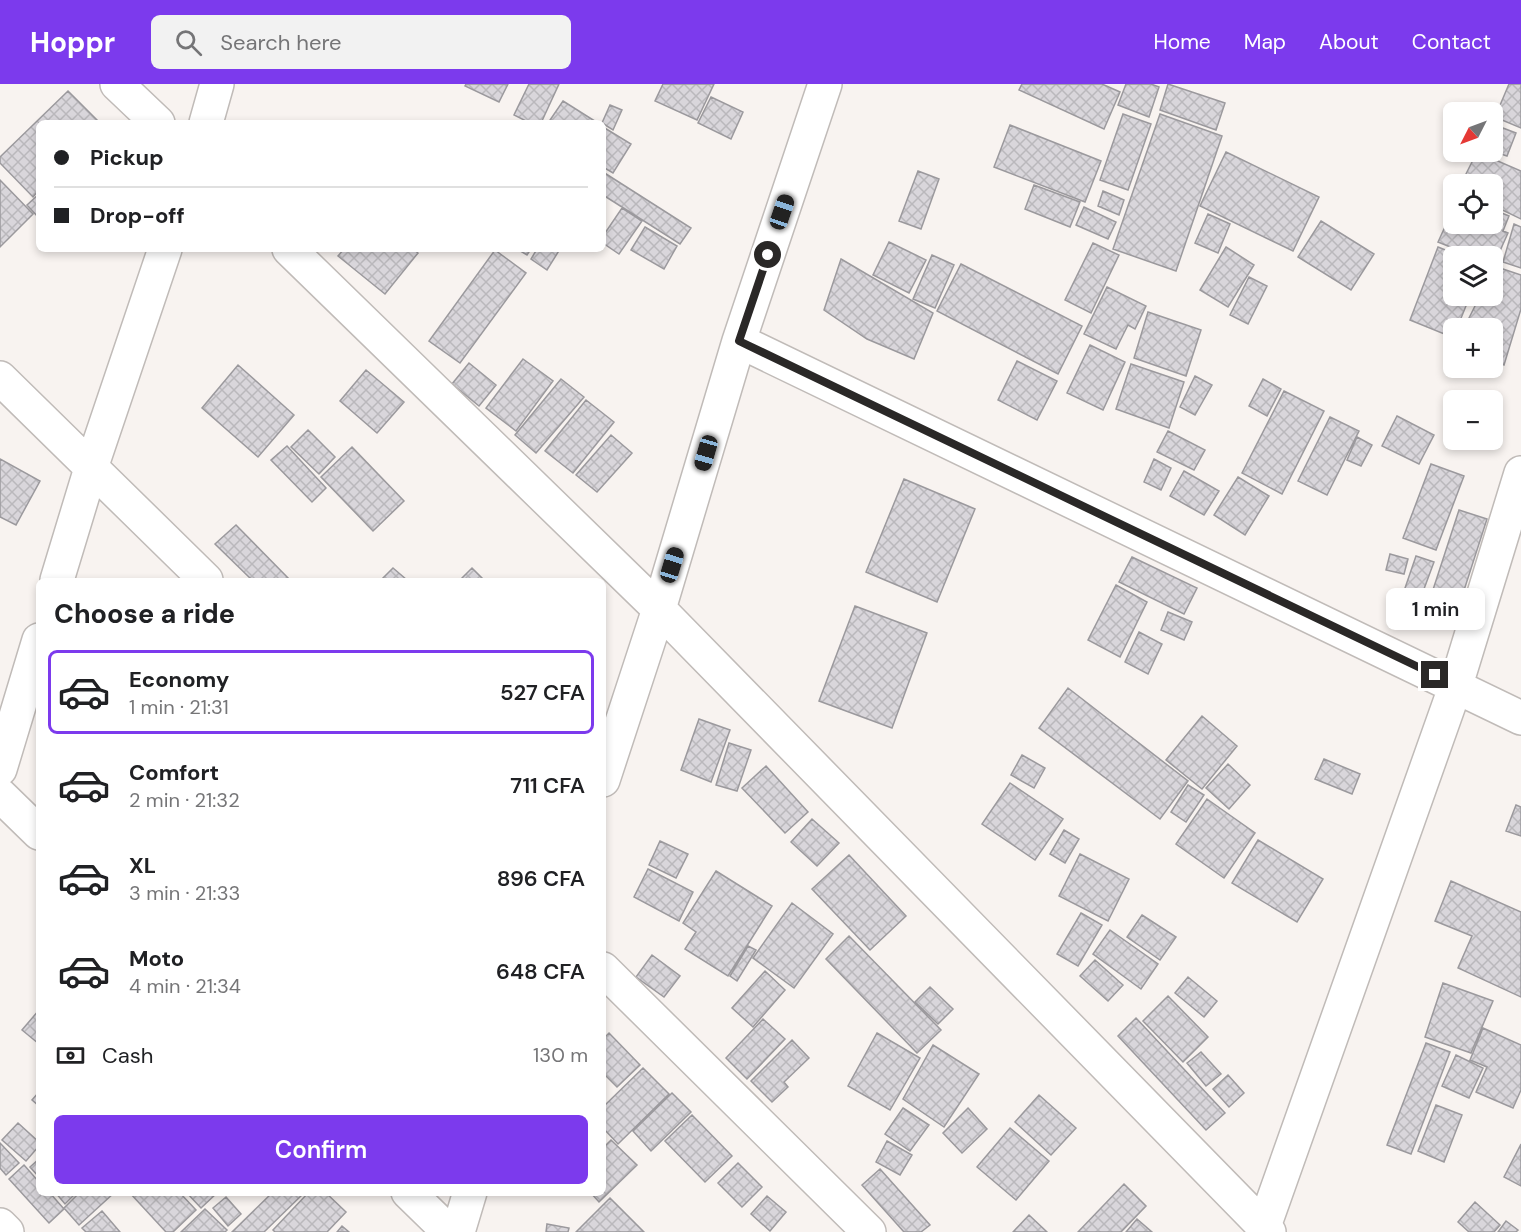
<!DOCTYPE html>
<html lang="en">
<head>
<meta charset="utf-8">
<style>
  body { margin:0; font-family:"DM Sans",sans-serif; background:#f2f2f2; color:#202124; height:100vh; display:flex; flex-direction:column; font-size:22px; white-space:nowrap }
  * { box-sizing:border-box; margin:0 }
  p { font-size:20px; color:#757577 }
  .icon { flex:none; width:33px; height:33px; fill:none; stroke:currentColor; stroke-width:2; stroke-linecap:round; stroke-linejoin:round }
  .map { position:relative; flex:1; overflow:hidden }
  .side { position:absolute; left:36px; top:494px; width:570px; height:618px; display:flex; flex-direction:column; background:#fff; border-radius:9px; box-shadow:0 3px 9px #0003 }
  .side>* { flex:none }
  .guide { position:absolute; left:36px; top:36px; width:570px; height:132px; border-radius:9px; box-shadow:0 3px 9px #0003; display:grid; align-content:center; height:132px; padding:0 18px; background:#fff }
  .needle { width:39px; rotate:228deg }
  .controls { position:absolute; left:1443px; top:18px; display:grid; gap:12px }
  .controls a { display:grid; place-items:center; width:60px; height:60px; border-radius:9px; background:#fff; box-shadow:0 3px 9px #0003; font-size:30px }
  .end { position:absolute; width:27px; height:27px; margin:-14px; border:8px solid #2a2827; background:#fff; box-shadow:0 0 0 3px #fff }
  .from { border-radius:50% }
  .bubble { position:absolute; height:42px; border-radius:9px; background:#fff; box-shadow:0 3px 9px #0003; font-size:20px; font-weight:600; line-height:42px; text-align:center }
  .car { position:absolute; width:18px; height:36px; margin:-18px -9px; border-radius:8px; box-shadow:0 0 4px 2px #0007; background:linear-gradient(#222 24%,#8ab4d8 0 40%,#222 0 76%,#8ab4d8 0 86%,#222 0) }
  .guide b { display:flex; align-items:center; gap:21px; height:57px; font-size:22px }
  .guide b+b { border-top:2px solid #e0e0e0 }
  .guide i { width:15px; height:15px; background:#202124 }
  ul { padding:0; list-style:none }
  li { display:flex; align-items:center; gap:18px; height:84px; margin:0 12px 9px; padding:0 6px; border:3px solid transparent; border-radius:9px }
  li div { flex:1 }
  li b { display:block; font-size:22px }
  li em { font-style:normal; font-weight:600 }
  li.on { border-color:#7c3aed }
  li>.icon { width:54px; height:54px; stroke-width:1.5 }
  h2 { padding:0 18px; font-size:27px; line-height:72px }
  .pay { display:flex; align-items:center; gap:15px; height:66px; padding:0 18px; font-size:22px }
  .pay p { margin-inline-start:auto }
  .primary-button { display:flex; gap:12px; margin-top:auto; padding:12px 18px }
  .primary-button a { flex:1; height:69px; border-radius:9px; background:#7c3aed; color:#fff; font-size:24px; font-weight:600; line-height:69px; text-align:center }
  header { display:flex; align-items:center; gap:36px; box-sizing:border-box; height:84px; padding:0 30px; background:#7c3aed; color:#fff }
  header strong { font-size:28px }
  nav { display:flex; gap:33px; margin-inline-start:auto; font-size:21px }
  .search { width:420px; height:54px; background:#f2f2f2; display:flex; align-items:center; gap:15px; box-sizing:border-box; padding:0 21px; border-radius:9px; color:#757577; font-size:22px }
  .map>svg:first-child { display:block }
  .building { fill:url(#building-cross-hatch); stroke:#9b999d; stroke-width:1.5 }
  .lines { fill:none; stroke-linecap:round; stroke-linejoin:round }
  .minor-casing { stroke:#c0bbb8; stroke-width:36 }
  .minor { stroke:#fff; stroke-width:33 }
  .route { stroke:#2a2827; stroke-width:8 }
</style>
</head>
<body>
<header>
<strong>Hoppr</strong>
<div class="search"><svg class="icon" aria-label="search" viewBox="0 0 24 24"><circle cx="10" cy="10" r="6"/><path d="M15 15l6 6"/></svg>Search here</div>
<nav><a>Home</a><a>Map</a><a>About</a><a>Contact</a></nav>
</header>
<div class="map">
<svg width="1521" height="1148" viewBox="0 0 1521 1148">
  <defs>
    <pattern id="building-cross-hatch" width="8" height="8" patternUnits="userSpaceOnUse" patternTransform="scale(1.5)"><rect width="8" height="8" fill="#d9d6db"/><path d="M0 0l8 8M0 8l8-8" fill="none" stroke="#bab8bc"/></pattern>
  </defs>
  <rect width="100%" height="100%" fill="#f8f3f0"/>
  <path class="building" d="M 466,0 L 508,0 L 499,18 L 465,2 Z
    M 529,0 L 559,0 L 541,39 L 530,39 L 514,31 Z
    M 663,0 L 714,0 L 697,36 L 655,17 Z
    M 1022,0 L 1102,0 L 1120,8 L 1104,45 L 1019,6 Z
    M 1126,0 L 1151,0 L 1159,3 L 1149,33 L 1118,21 Z
    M 1168,0 L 1225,19 L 1216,46 L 1160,26 Z
    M 1509,0 L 1521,0 L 1521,44 L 1495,33 Z
    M 68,7 L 100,39 L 39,39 L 39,106 L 33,113 L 0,79 L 0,73 Z
    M 711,13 L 743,28 L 731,55 L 698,39 Z
    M 563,17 L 598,39 L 548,39 Z
    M 610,21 L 622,26 L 613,46 L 602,39 Z
    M 1123,30 L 1151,40 L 1128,106 L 1100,96 Z
    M 1160,30 L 1222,52 L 1176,187 L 1113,165 Z
    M 1010,41 L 1101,77 L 1085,118 L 994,83 Z
    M 1495,41 L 1516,49 L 1507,72 L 1492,67 Z
    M 603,43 L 631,60 L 613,89 L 603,83 Z
    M 1226,68 L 1319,113 L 1293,167 L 1200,122 Z
    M 1477,68 L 1521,87 L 1521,135 L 1492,121 L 1492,100 L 1461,100 Z
    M 918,87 L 939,95 L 921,145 L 899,137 Z
    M 603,88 L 691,144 L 680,160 L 603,111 Z
    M 0,96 L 33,130 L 0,163 Z
    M 1034,101 L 1080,118 L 1070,143 L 1025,125 Z
    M 1103,107 L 1124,116 L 1119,131 L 1098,122 Z
    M 39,110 L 39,134 L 27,121 Z
    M 1084,123 L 1116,138 L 1108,155 L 1076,141 Z
    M 1454,123 L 1454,140 L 1492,140 L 1492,125 L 1509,132 L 1503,147 L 1508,149 L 1499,169 L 1495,166 L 1492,172 L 1473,172 L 1438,158 Z
    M 622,124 L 642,137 L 619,170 L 603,159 L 603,152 Z
    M 1208,130 L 1230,140 L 1218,169 L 1195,159 Z
    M 1321,137 L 1374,170 L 1351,206 L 1298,173 Z
    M 1514,140 L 1521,143 L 1521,184 L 1503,178 Z
    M 645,143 L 677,162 L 664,185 L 631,166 Z
    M 889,158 L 926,176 L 909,209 L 873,191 Z
    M 1093,159 L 1119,171 L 1091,229 L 1065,216 Z
    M 1226,163 L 1254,181 L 1228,223 L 1200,206 Z
    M 1438,163 L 1460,172 L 1454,172 L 1454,212 L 1470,212 L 1457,244 L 1454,244 L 1454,254 L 1410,236 Z
    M 344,165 L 413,165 L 418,169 L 385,210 L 338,172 Z
    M 517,165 L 531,165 L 527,171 Z
    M 537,165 L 560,165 L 547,186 L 531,175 Z
    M 495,166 L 526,189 L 460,279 L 429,257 Z
    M 932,171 L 954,181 L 935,224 L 913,215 Z
    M 841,175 L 933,229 L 914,275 L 867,255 L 824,226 Z
    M 961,180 L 1082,242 L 1058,290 L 937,227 Z
    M 1494,182 L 1521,191 L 1521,225 L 1504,281 L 1492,276 L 1492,244 L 1464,244 L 1480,212 L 1492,212 Z
    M 1249,193 L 1267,202 L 1248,240 L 1230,231 Z
    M 1107,203 L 1146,222 L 1135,245 L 1128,241 L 1116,265 L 1084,250 Z
    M 1148,228 L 1201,246 L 1186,292 L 1134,274 Z
    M 1090,261 L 1125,278 L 1103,326 L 1067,309 Z
    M 523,275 L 553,297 L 516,347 L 486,324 Z
    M 1017,277 L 1057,297 L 1037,336 L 998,316 Z
    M 469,279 L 496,301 L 479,322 L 452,300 Z
    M 1131,280 L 1184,298 L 1169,344 L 1116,325 Z
    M 238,281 L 294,331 L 258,373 L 202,324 Z
    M 366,286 L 404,318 L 377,349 L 340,317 Z
    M 1195,292 L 1212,301 L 1195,331 L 1180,323 Z
    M 561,295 L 584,313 L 536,369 L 515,351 Z
    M 1263,295 L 1281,305 L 1267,332 L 1249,322 Z
    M 1284,307 L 1324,327 L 1282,410 L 1242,389 Z
    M 586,316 L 614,338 L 573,389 L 545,367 Z
    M 1397,332 L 1434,351 L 1419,380 L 1382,362 Z
    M 1330,333 L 1359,347 L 1327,411 L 1298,397 Z
    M 308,346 L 335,373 L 319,390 L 291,363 Z
    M 1168,347 L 1205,366 L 1194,386 L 1157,368 Z
    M 611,351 L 632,369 L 597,408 L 576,391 Z
    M 1357,353 L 1372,361 L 1361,382 L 1347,376 Z
    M 287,362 L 326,404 L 312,418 L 271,376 Z
    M 352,363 L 404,417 L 373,447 L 321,393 Z
    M 0,375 L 40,397 L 16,441 L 0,433 Z
    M 1154,375 L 1171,384 L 1161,406 L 1144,398 Z
    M 1431,380 L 1464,392 L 1436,466 L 1403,454 Z
    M 1184,387 L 1219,407 L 1204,431 L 1170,412 Z
    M 1238,393 L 1269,412 L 1245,451 L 1214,431 Z
    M 904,395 L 975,425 L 937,518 L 866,488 Z
    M 1459,426 L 1487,435 L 1457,528 L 1429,518 Z
    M 236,441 L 290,496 L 252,496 L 215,460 Z
    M 1390,470 L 1408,475 L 1404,490 L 1386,486 Z
    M 1416,472 L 1434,478 L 1421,513 L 1404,507 Z
    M 1132,473 L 1197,504 L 1184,530 L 1119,498 Z
    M 393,484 L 407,496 L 381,496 Z
    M 472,484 L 484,496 L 460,496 Z
    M 1116,501 L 1147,518 L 1120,573 L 1088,556 Z
    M 855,522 L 927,549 L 892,644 L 819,617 Z
    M 1168,528 L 1192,538 L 1184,556 L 1161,546 Z
    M 1139,548 L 1162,560 L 1148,590 L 1125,578 Z
    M 1068,604 L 1188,697 L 1160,735 L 1039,644 Z
    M 1202,632 L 1237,662 L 1202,705 L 1166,676 Z
    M 699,635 L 730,646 L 711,698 L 681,686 Z
    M 729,659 L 751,666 L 737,707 L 716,701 Z
    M 1022,671 L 1045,684 L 1034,704 L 1011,691 Z
    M 1324,675 L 1360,690 L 1352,710 L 1315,695 Z
    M 1228,680 L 1250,701 L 1229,725 L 1206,704 Z
    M 766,682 L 808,728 L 785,749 L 742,704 Z
    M 1010,699 L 1063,735 L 1035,776 L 982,740 Z
    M 1188,701 L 1204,711 L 1186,738 L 1171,728 Z
    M 1207,715 L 1255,749 L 1224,794 L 1176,760 Z
    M 1516,721 L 1521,723 L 1521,752 L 1506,747 Z
    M 812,735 L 839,759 L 817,782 L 791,758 Z
    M 1064,746 L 1079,755 L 1065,779 L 1050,770 Z
    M 1258,756 L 1323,795 L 1297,838 L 1232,799 Z
    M 660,757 L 688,770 L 676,794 L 649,781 Z
    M 1080,770 L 1129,795 L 1108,837 L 1059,812 Z
    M 849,771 L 906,832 L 870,866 L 812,805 Z
    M 648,785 L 693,808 L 679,837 L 634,813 Z
    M 716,787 L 772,822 L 728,892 L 685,865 L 696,848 L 683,839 Z
    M 1451,797 L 1521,828 L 1521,913 L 1458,884 L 1472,852 L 1435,837 Z
    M 792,819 L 833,850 L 794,904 L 753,874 Z
    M 1081,829 L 1102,841 L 1078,882 L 1057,870 Z
    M 1142,831 L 1176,853 L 1160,876 L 1127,853 Z
    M 1110,846 L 1158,880 L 1141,905 L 1093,870 Z
    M 849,852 L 941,946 L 917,969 L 826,875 Z
    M 748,862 L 756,866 L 737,897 L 730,892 Z
    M 652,871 L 680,892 L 664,913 L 636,893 Z
    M 1095,876 L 1123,901 L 1108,917 L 1080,892 Z
    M 765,887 L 785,906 L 753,943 L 732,924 Z
    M 1188,893 L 1217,917 L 1204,933 L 1175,909 Z
    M 1443,899 L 1493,917 L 1471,969 L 1425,953 Z
    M 930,903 L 953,925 L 938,940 L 915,918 Z
    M 1168,912 L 1208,953 L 1183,978 L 1143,937 Z
    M 39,926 L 39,960 L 22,946 Z
    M 1136,934 L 1225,1029 L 1206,1046 L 1118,952 Z
    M 763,935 L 785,955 L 747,995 L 726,974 Z
    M 1483,944 L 1521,961 L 1521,1006 L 1513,1024 L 1476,1008 L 1487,983 L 1470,976 Z
    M 609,949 L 640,981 L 617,1003 L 603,989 L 603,955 Z
    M 877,949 L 920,974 L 890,1026 L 848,1002 Z
    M 792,956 L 809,974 L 784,998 L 788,1003 L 772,1018 L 751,997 Z
    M 1426,959 L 1450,968 L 1411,1070 L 1387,1061 Z
    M 933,961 L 979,990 L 944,1043 L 903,1015 Z
    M 1201,968 L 1221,990 L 1206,1002 L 1187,979 Z
    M 1456,971 L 1483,984 L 1469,1014 L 1442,1002 Z
    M 643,984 L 669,1010 L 618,1060 L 603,1044 L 603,1023 Z
    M 1228,991 L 1244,1009 L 1229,1023 L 1213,1005 Z
    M 39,1008 L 39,1022 L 32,1016 Z
    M 672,1009 L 691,1028 L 651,1067 L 633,1047 Z
    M 1039,1011 L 1076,1044 L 1051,1071 L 1015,1038 Z
    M 1436,1021 L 1462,1031 L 1444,1078 L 1418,1067 Z
    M 903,1024 L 929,1041 L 910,1067 L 885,1050 Z
    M 968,1024 L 987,1045 L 962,1069 L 943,1049 Z
    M 692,1031 L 732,1072 L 705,1098 L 665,1057 Z
    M 18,1039 L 39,1058 L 39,1062 L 26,1077 L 2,1056 Z
    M 1010,1044 L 1049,1077 L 1016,1116 L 977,1083 Z
    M 611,1056 L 637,1081 L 599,1118 L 590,1108 L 603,1108 L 603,1064 Z
    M 887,1057 L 912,1071 L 900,1091 L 876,1078 Z
    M 0,1059 L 19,1079 L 6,1091 L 0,1084 Z
    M 1521,1060 L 1521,1102 L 1504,1093 Z
    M 39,1075 L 39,1093 L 30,1083 Z
    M 738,1079 L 762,1103 L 742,1123 L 718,1099 Z
    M 24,1081 L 39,1098 L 39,1108 L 49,1108 L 64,1125 L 49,1139 L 9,1095 Z
    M 880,1085 L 930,1141 L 921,1148 L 904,1148 L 862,1101 Z
    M 1124,1100 L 1146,1122 L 1121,1148 L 1078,1148 Z
    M 55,1108 L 77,1108 L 65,1120 Z
    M 80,1108 L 115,1108 L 79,1141 L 64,1124 Z
    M 129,1108 L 179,1108 L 196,1126 L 173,1148 L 166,1148 Z
    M 186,1108 L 218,1108 L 201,1124 Z
    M 273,1108 L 305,1108 L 264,1148 L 232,1148 Z
    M 309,1108 L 325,1108 L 346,1128 L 327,1148 L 275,1148 L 273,1146 Z
    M 767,1112 L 786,1128 L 770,1147 L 751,1130 Z
    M 226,1113 L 241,1130 L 228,1142 L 213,1124 Z
    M 610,1114 L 644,1148 L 576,1148 Z
    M 1475,1118 L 1500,1141 L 1494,1148 L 1469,1148 L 1458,1138 Z
    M 205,1125 L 227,1146 L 225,1148 L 181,1148 Z
    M 102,1127 L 120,1148 L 86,1148 L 82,1144 Z
    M 1029,1131 L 1047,1148 L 1013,1148 Z
    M 1137,1135 L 1152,1148 L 1126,1148 Z
    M 1506,1137 L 1518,1146 L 1516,1148 L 1498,1148 Z
    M 547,1140 L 569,1144 L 568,1148 L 546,1148 Z
    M 342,1142 L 349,1148 L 337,1148 Z"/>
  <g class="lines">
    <defs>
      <path id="minor" d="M 117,0 L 158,39
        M 206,39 L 217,0
        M 289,165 L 659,525 L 1269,1148
        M 739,257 L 1521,634
        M 0,294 L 206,496
        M 57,496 L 91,384 L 165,165
        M 0,685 L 39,556
        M 603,696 L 659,525 L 739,257 L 825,0
        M 0,711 L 39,749
        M 603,885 L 869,1148
        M 408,1108 L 449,1148
        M 0,1141 L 7,1148
        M 458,1148 L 470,1108
        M 1262,1148 L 1456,601 L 1521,389"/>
    </defs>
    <use href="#minor" class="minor-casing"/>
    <use href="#minor" class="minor"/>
  </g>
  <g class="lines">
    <path class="route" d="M 768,171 L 739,257 L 1435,591"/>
  </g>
</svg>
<div class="controls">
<a><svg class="needle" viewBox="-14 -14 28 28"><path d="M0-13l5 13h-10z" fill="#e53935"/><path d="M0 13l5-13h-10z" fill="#757577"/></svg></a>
<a><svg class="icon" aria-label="locate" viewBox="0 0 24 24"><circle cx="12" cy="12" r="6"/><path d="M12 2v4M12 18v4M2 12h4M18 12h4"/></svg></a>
<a><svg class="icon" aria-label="layers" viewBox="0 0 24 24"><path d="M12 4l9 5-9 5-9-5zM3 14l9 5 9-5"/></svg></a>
<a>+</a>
<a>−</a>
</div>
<i class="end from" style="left:768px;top:171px"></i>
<i class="end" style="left:1435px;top:591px"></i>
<div class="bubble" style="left:1386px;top:504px;width:99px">1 min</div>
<i class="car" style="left:782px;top:128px;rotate:19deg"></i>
<i class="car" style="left:706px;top:369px;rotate:196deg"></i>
<i class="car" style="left:672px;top:481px;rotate:17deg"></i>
<div class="guide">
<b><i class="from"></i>Pickup</b>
<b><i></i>Drop-off</b>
</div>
<section class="side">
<h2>Choose a ride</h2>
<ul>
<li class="on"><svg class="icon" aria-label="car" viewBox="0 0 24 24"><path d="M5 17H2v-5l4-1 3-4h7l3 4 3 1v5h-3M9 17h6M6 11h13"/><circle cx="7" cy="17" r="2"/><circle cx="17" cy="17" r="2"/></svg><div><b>Economy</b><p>1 min · 21:31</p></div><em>527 CFA</em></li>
<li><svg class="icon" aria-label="car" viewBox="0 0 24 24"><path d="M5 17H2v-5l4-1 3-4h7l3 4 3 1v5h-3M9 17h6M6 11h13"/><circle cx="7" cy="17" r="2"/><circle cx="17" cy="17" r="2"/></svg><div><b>Comfort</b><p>2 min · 21:32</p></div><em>711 CFA</em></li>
<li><svg class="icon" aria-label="car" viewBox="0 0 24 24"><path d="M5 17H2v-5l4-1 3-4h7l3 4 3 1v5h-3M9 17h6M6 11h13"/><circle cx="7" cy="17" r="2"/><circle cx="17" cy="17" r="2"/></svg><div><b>XL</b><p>3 min · 21:33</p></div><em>896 CFA</em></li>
<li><svg class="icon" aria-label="car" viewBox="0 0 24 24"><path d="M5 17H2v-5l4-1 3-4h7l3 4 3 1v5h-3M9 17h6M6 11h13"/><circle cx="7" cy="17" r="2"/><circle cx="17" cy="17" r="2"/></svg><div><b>Moto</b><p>4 min · 21:34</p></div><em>648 CFA</em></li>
</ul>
<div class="pay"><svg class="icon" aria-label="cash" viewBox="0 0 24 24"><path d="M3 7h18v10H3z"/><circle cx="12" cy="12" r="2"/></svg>Cash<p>130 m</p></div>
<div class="primary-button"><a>Confirm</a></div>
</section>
</div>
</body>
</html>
